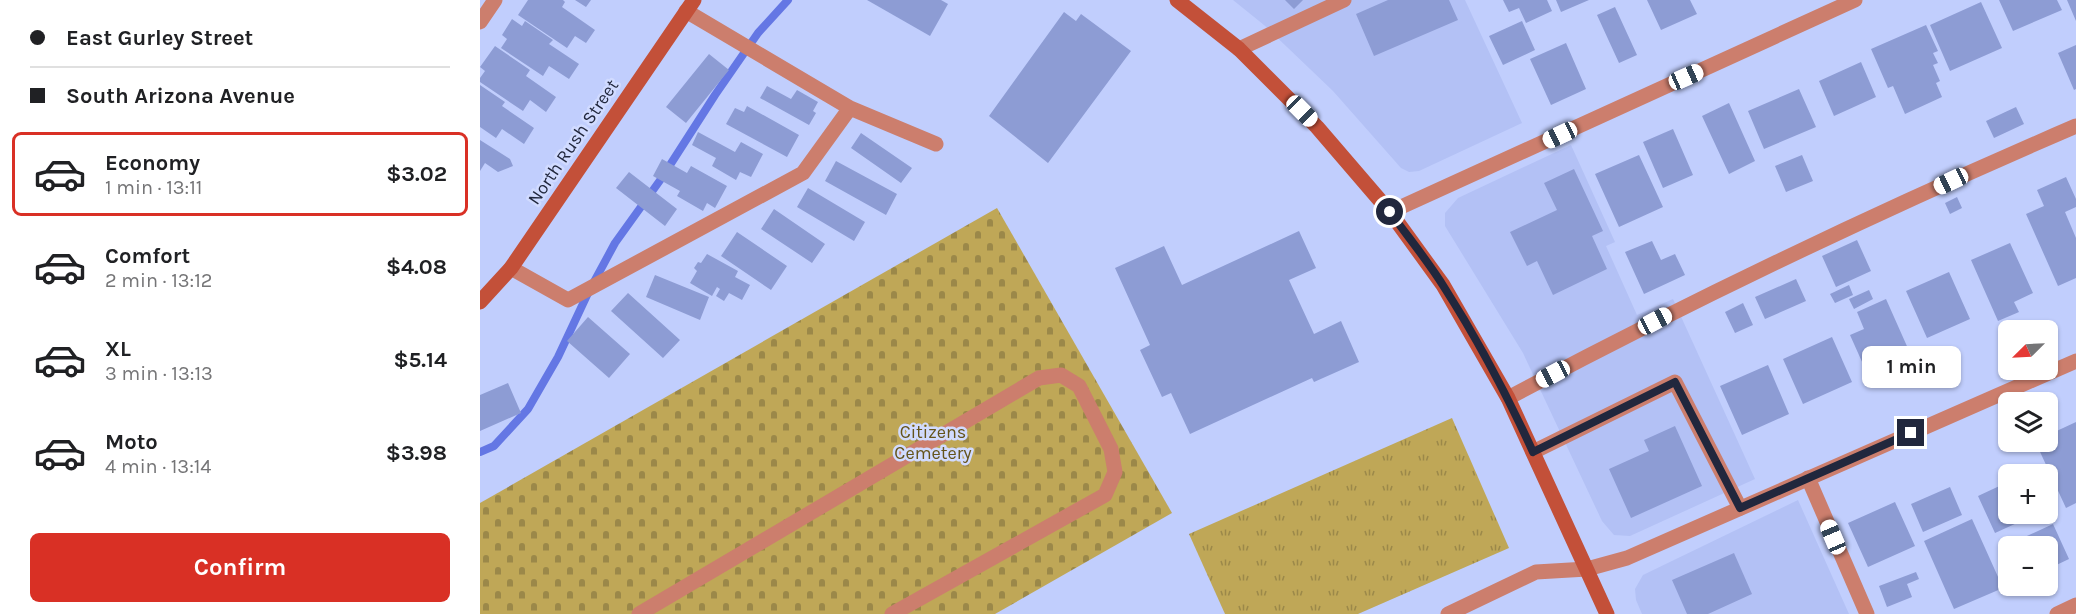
<!DOCTYPE html>
<html lang="en">
<head>
<meta charset="utf-8">
<style>
  body { margin:0; font-family:Karla,sans-serif; background:#f2f2f2; color:#202124; height:100vh; display:flex; flex-direction:column; font-size:22px; white-space:nowrap }
  * { box-sizing:border-box; margin:0 }
  p { font-size:20px; color:#757577 }
  .icon { flex:none; width:33px; height:33px; fill:none; stroke:currentColor; stroke-width:2; stroke-linecap:round; stroke-linejoin:round }
  .map { position:relative; flex:1; overflow:hidden }
  .side { display:flex; flex-direction:column; background:#fff; width:480px }
  .side>* { flex:none }
  .guide { display:grid; align-content:center; height:132px; padding:0 30px; background:#fff }
  .needle { width:39px; rotate:246deg }
  .fabs { position:absolute; left:1518px; top:320px; display:grid; gap:12px }
  .fabs a { display:grid; place-items:center; width:60px; height:60px; border-radius:9px; background:#fff; box-shadow:0 2px 4px #0004; font-size:30px }
  .end { position:absolute; width:27px; height:27px; margin:-14px; border:8px solid #21273d; background:#fff; box-shadow:0 0 0 3px #fff }
  .from { border-radius:50% }
  .bubble { position:absolute; height:42px; border-radius:9px; background:#fff; box-shadow:0 2px 4px #0004; font-size:20px; font-weight:700; line-height:42px; text-align:center }
  .car { position:absolute; width:18px; height:36px; margin:-18px -9px; border-radius:8px; box-shadow:0 0 4px 2px #0007; background:linear-gradient(#fff 24%,#345 0 40%,#fff 0 76%,#345 0 86%,#fff 0) }
  .guide b { display:flex; align-items:center; gap:21px; height:57px; font-size:22px }
  .guide b+b { border-top:2px solid #e0e0e0 }
  .guide i { width:15px; height:15px; background:#202124 }
  ul { padding:0; list-style:none }
  li { display:flex; align-items:center; gap:18px; height:84px; margin:0 12px 9px; padding:0 18px; border:3px solid transparent; border-radius:9px }
  li div { flex:1 }
  li b { display:block; font-size:22px }
  li em { font-style:normal; font-weight:700 }
  li.on { border-color:#d93025 }
  li>.icon { width:54px; height:54px; stroke-width:1.5 }
  .cta { display:flex; gap:12px; margin-top:auto; padding:12px 30px }
  .cta a { flex:1; height:69px; border-radius:9px; background:#d93025; color:#fff; font-size:24px; font-weight:700; line-height:69px; text-align:center }
  main { display:flex; flex:1; min-height:0 }
  .map>svg:first-child { display:block }
  .built { fill:#b3c1f5 }
  .cemetery { fill:url(#cemetery-stones) }
  .park { fill:url(#park-tufts) }
  .lines { fill:none; stroke-linecap:round; stroke-linejoin:round }
  .stream { stroke:#6477e4; stroke-width:8 }
  .building { fill:#8d9cd4 }
  .lane { stroke:#cc7e6d; stroke-width:15 }
  .street { stroke:#cc7e6d; stroke-width:15 }
  .secondary { stroke:#c35039; stroke-width:15 }
  .route { stroke:#21273d; stroke-width:8 }
  .labels { text-anchor:middle; stroke-width:5; stroke-linejoin:round; paint-order:stroke }
  .street-label { font-size:18px; fill:#21273d; stroke:#d1dbff }
  .park-label { font-size:18px; fill:#64531a; stroke:#d1dbff }
</style>
</head>
<body>
<main>
<section class="side">
<div class="guide">
<b><i class="from"></i>East Gurley Street</b>
<b><i></i>South Arizona Avenue</b>
</div>
<ul>
<li class="on"><svg class="icon" aria-label="car" viewBox="0 0 24 24"><path d="M5 17H2v-5l4-1 3-4h7l3 4 3 1v5h-3M9 17h6M6 11h13"/><circle cx="7" cy="17" r="2"/><circle cx="17" cy="17" r="2"/></svg><div><b>Economy</b><p>1 min · 13:11</p></div><em>$3.02</em></li>
<li><svg class="icon" aria-label="car" viewBox="0 0 24 24"><path d="M5 17H2v-5l4-1 3-4h7l3 4 3 1v5h-3M9 17h6M6 11h13"/><circle cx="7" cy="17" r="2"/><circle cx="17" cy="17" r="2"/></svg><div><b>Comfort</b><p>2 min · 13:12</p></div><em>$4.08</em></li>
<li><svg class="icon" aria-label="car" viewBox="0 0 24 24"><path d="M5 17H2v-5l4-1 3-4h7l3 4 3 1v5h-3M9 17h6M6 11h13"/><circle cx="7" cy="17" r="2"/><circle cx="17" cy="17" r="2"/></svg><div><b>XL</b><p>3 min · 13:13</p></div><em>$5.14</em></li>
<li><svg class="icon" aria-label="car" viewBox="0 0 24 24"><path d="M5 17H2v-5l4-1 3-4h7l3 4 3 1v5h-3M9 17h6M6 11h13"/><circle cx="7" cy="17" r="2"/><circle cx="17" cy="17" r="2"/></svg><div><b>Moto</b><p>4 min · 13:14</p></div><em>$3.98</em></li>
</ul>
<div class="cta"><a>Confirm</a></div>
</section>
<div class="map">
<svg width="1596" height="614" viewBox="0 0 1596 614">
  <defs>
    <pattern id="cemetery-stones" width="16" height="16" patternUnits="userSpaceOnUse" patternTransform="scale(1.5)"><rect width="16" height="16" fill="#bfa757"/><path d="M2 7V4a2 2 0 0 1 4 0v3zM10 15v-3a2 2 0 0 1 4 0v3z" fill="#9b8849"/></pattern>
    <pattern id="park-tufts" width="24" height="20" patternUnits="userSpaceOnUse" patternTransform="scale(1.5)"><rect width="24" height="20" fill="#bfa757"/><path d="M3 7l-1-3M5 7V3M7 7l1-3M15 17l-1-3M17 17v-4M19 17l1-3" fill="none" stroke="#9b8849"/></pattern>
  </defs>
  <rect width="100%" height="100%" fill="#c1cefd"/>
  <path class="built" d="M 753,0 L 985,0 L 1042,123 L 939,171 L 929,172 L 921,168 L 853,91 L 784,25 Z
    M 1091,145 L 1135,242 L 1126,246 L 1157,315 L 1193,299 L 1275,479 L 1150,536 L 1134,535 L 1122,521 L 1043,353 L 965,226 L 965,213 L 978,198 Z
    M 1318,500 L 1369,614 L 1162,614 L 1156,600 L 1155,589 L 1163,575 Z"/>
  <path class="cemetery" d="M 517,208 L 692,513 L 515,614 L 0,614 L 0,503 Z"/>
  <path class="park" d="M 972,418 L 1029,548 L 878,614 L 745,614 L 709,534 Z"/>
  <g class="lines">
    <path class="stream" d="M 0,452 L 14,446 L 48,409 L 78,357 L 108,293 L 135,243 L 181,179 L 235,95 L 278,33 L 308,0"/>
  </g>
  <path class="building" d="M 48,0 L 83,0 L 85,2 L 82,7 L 115,30 L 106,43 L 95,36 L 87,48 L 38,15 Z
    M 95,0 L 111,0 L 106,7 Z
    M 387,0 L 461,0 L 468,4 L 450,36 Z
    M 805,0 L 823,0 L 814,9 Z
    M 908,0 L 969,0 L 978,20 L 894,56 L 876,14 Z
    M 1023,0 L 1067,0 L 1072,11 L 1046,23 L 1039,8 L 1029,12 Z
    M 1076,0 L 1109,0 L 1081,12 Z
    M 1167,0 L 1210,0 L 1217,14 L 1181,30 Z
    M 1519,0 L 1577,0 L 1582,10 L 1533,31 Z
    M 1587,0 L 1596,0 L 1596,21 Z
    M 1501,2 L 1522,48 L 1470,71 L 1450,25 Z
    M 1135,7 L 1157,55 L 1139,63 L 1117,15 Z
    M 584,12 L 596,21 L 601,14 L 651,51 L 568,163 L 509,116 Z
    M 32,19 L 42,26 L 45,21 L 73,40 L 69,44 L 99,64 L 89,79 L 69,66 L 63,76 L 21,48 L 27,39 L 22,35 Z
    M 1042,21 L 1055,50 L 1023,65 L 1009,36 Z
    M 1446,25 L 1458,51 L 1453,53 L 1458,63 L 1453,65 L 1460,81 L 1456,83 L 1462,97 L 1425,114 L 1413,86 L 1408,88 L 1391,49 Z
    M 1086,43 L 1106,89 L 1071,105 L 1050,59 Z
    M 1596,45 L 1596,89 L 1594,90 L 1578,53 Z
    M 15,46 L 50,70 L 46,76 L 76,97 L 66,112 L 50,100 L 43,111 L 0,82 L 0,78 L 5,71 L 0,67 Z
    M 229,54 L 249,70 L 206,123 L 186,107 Z
    M 1381,62 L 1396,97 L 1354,116 L 1339,81 Z
    M 0,85 L 25,102 L 22,106 L 54,128 L 44,144 L 22,129 L 16,138 L 0,127 Z
    M 287,86 L 311,99 L 317,90 L 338,102 L 333,111 L 336,113 L 329,125 L 280,98 Z
    M 1319,89 L 1336,127 L 1284,149 L 1268,111 Z
    M 1249,103 L 1275,161 L 1249,174 L 1222,116 Z
    M 267,106 L 319,135 L 307,157 L 246,124 L 255,108 L 264,112 Z
    M 1536,107 L 1544,124 L 1514,138 L 1506,121 Z
    M 1193,129 L 1213,175 L 1183,188 L 1163,142 Z
    M 218,132 L 255,152 L 261,142 L 283,154 L 271,177 L 260,172 L 256,180 L 232,166 L 236,158 L 212,145 Z
    M 381,133 L 432,168 L 421,183 L 371,148 Z
    M 0,140 L 30,159 L 33,166 L 18,172 L 5,163 L 0,171 Z
    M 1159,155 L 1183,207 L 1139,227 L 1115,174 Z
    M 1322,155 L 1333,181 L 1306,192 L 1295,166 Z
    M 182,159 L 207,173 L 211,166 L 247,186 L 235,208 L 227,203 L 223,211 L 197,196 L 200,191 L 173,176 Z
    M 356,161 L 417,194 L 406,215 L 345,181 Z
    M 1094,169 L 1123,231 L 1112,236 L 1127,269 L 1073,295 L 1057,261 L 1047,266 L 1030,232 L 1077,210 L 1064,183 Z
    M 149,172 L 197,209 L 185,226 L 136,188 Z
    M 1586,177 L 1596,199 L 1596,207 L 1585,212 L 1596,238 L 1596,278 L 1578,286 L 1546,214 L 1564,206 L 1557,190 Z
    M 328,188 L 385,222 L 374,241 L 317,207 Z
    M 1477,197 L 1482,208 L 1470,214 L 1465,203 Z
    M 294,209 L 345,244 L 332,263 L 281,229 Z
    M 819,231 L 836,268 L 809,280 L 834,334 L 861,321 L 879,362 L 834,382 L 832,378 L 710,434 L 691,393 L 682,397 L 660,350 L 670,345 L 635,268 L 684,246 L 702,285 Z
    M 257,232 L 307,266 L 291,290 L 241,256 Z
    M 1377,240 L 1391,271 L 1356,287 L 1342,256 Z
    M 1172,241 L 1181,260 L 1195,254 L 1205,275 L 1164,294 L 1145,252 Z
    M 1530,243 L 1553,293 L 1534,302 L 1539,312 L 1518,321 L 1491,260 Z
    M 227,254 L 258,271 L 255,277 L 270,285 L 262,300 L 249,293 L 244,301 L 236,296 L 240,289 L 237,287 L 232,296 L 210,283 L 217,271 L 214,268 L 218,262 L 221,263 Z
    M 1469,272 L 1490,319 L 1447,338 L 1426,291 Z
    M 175,275 L 229,297 L 220,320 L 166,297 Z
    M 1316,279 L 1326,301 L 1285,319 L 1275,297 Z
    M 1369,285 L 1373,295 L 1355,303 L 1350,294 Z
    M 1389,290 L 1393,299 L 1374,309 L 1369,299 Z
    M 148,293 L 200,340 L 183,358 L 131,311 Z
    M 1406,299 L 1430,353 L 1387,373 L 1370,335 L 1384,329 L 1377,312 Z
    M 1263,303 L 1273,325 L 1255,333 L 1245,312 Z
    M 108,317 L 150,354 L 129,378 L 87,341 Z
    M 1352,337 L 1372,382 L 1323,404 L 1303,359 Z
    M 1288,365 L 1309,414 L 1262,435 L 1240,386 Z
    M 28,383 L 41,413 L 0,431 L 0,395 Z
    M 1596,422 L 1596,503 L 1586,508 L 1555,441 L 1568,441 L 1568,435 Z
    M 1195,426 L 1222,486 L 1151,518 L 1129,469 L 1169,451 L 1164,440 Z
    M 1528,482 L 1528,513 L 1559,513 L 1515,533 L 1498,496 Z
    M 1470,487 L 1482,515 L 1443,532 L 1431,504 Z
    M 1415,502 L 1435,546 L 1388,567 L 1368,523 Z
    M 1492,519 L 1523,588 L 1474,609 L 1444,541 Z
    M 1573,524 L 1589,559 L 1568,569 L 1568,546 L 1528,546 L 1528,555 L 1525,546 Z
    M 1254,553 L 1272,594 L 1228,614 L 1207,614 L 1192,580 Z
    M 1436,572 L 1439,579 L 1427,584 L 1432,597 L 1407,607 L 1399,586 Z"/>
  <g class="lines">
    <path class="lane" d="M 759,49 L 864,0
      M 1028,398 C 1214,299 1403,209 1596,126
      M 1053,452 L 1195,382 L 1260,508
      M 1328,478 L 1387,614
      M 159,614 L 559,378 L 581,375 L 599,386 L 631,449 L 635,472 L 625,495 L 412,614
      M 1577,614 L 1596,605"/>
    <path class="street" d="M 206,11 L 370,108 L 456,144
      M 0,22 L 15,0
      M 910,212 L 1375,0
      M 31,268 L 88,300 L 323,173 L 370,108
      M 968,614 L 1056,572 L 1107,569 L 1147,558 L 1596,361"/>
    <path class="secondary" d="M 697,0 L 759,49 L 837,127 L 910,212 L 963,285 L 1028,398 L 1127,614
      M 0,302 L 31,268 L 214,0"/>
  </g>
  <g class="lines">
    <path class="route" d="M 910,212 C 928,237 948,261 964,287 C 998,340 1027,395 1053,452 L 1195,382 L 1260,508 L 1431,433"/>
  </g>
  <g class="labels">
    <g class="street-label">
      <text transform="translate(93 142) rotate(-56)" y="6">North Rush Street</text>
    </g>
    <g class="park-label">
      <text x="453" y="438">Citizens<tspan x="453" dy="21">Cemetery</tspan></text>
    </g>
  </g>
</svg>
<div class="fabs">
<a><svg class="needle" viewBox="-14 -14 28 28"><path d="M0-13l5 13h-10z" fill="#e53935"/><path d="M0 13l5-13h-10z" fill="#757577"/></svg></a>
<a><svg class="icon" aria-label="layers" viewBox="0 0 24 24"><path d="M12 4l9 5-9 5-9-5zM3 14l9 5 9-5"/></svg></a>
<a>+</a>
<a>−</a>
</div>
<i class="end from" style="left:910px;top:212px"></i>
<i class="end" style="left:1431px;top:433px"></i>
<div class="bubble" style="left:1382px;top:346px;width:99px">1 min</div>
<i class="car" style="left:1206px;top:77px;rotate:66deg"></i>
<i class="car" style="left:822px;top:111px;rotate:135deg"></i>
<i class="car" style="left:1080px;top:135px;rotate:245deg"></i>
<i class="car" style="left:1471px;top:181px;rotate:245deg"></i>
<i class="car" style="left:1175px;top:321px;rotate:62deg"></i>
<i class="car" style="left:1073px;top:374px;rotate:242deg"></i>
<i class="car" style="left:1353px;top:537px;rotate:337deg"></i>
</div>
</main>
</body>
</html>
